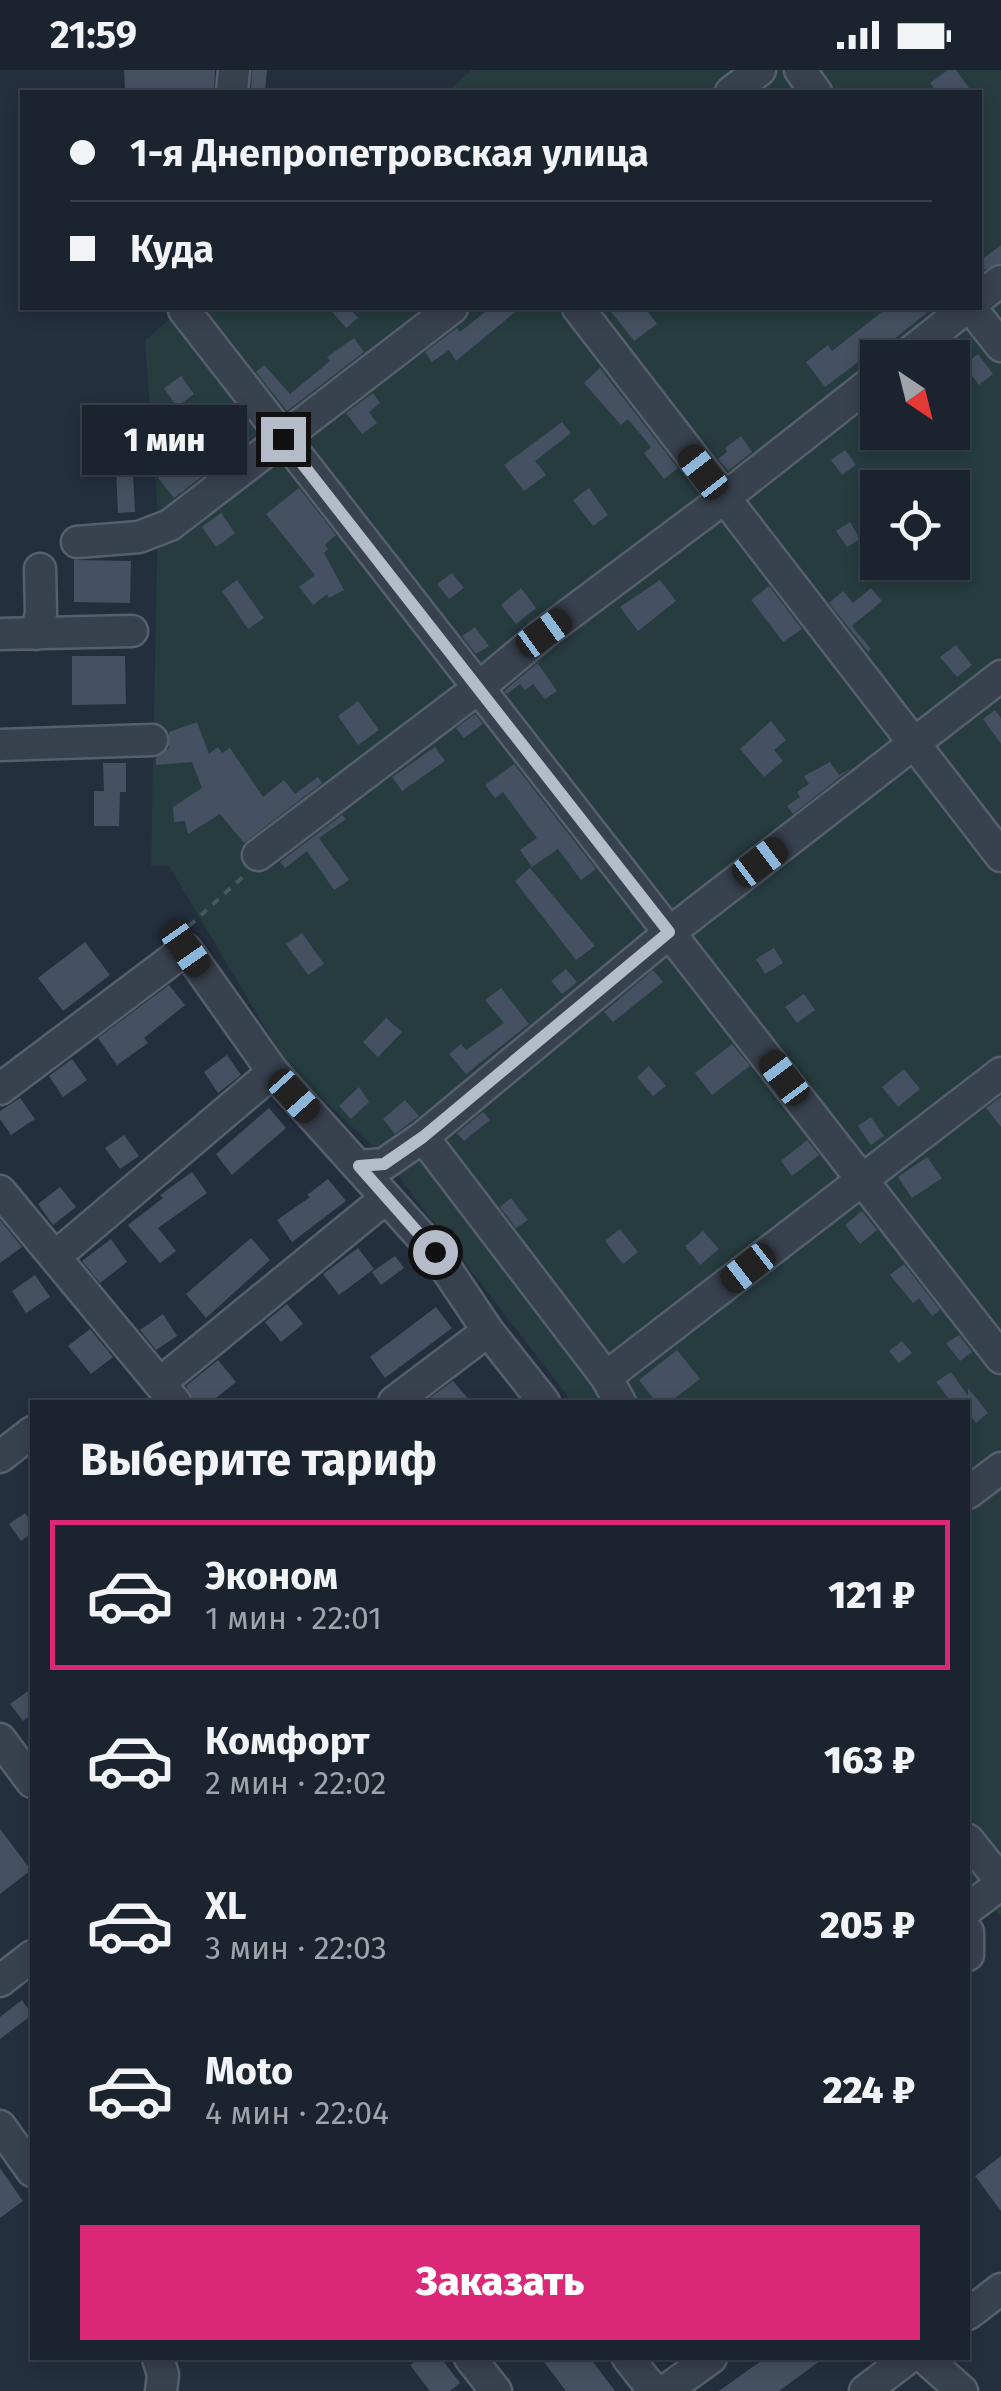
<!DOCTYPE html>
<html lang="ru">
<head>
<meta charset="utf-8">
<style>
  body { margin:0; font-family:"Fira Sans",sans-serif; background:#242b36; color:#f1f3f6; height:100vh; display:flex; flex-direction:column; font-size:38px; white-space:nowrap }
  * { box-sizing:border-box; margin:0 }
  p { font-size:32px; color:#a0a4aa }
  .icon { flex:none; width:55px; height:55px; fill:none; stroke:currentColor; stroke-width:2; stroke-linecap:round; stroke-linejoin:round }
  .map { position:relative; flex:1; overflow:hidden }
  .panel { position:absolute; left:30px; top:1330px; width:940px; height:960px; display:flex; flex-direction:column; background:#1b232e; border-radius:0px; box-shadow:0 5px 15px #0003,0 0 0 2px #39404a }
  .panel>* { flex:none }
  .guide { position:absolute; left:20px; top:20px; width:962px; height:220px; border-radius:0px; box-shadow:0 5px 15px #0003,0 0 0 2px #39404a; display:grid; align-content:center; height:220px; padding:0 50px; background:#1b232e }
  .needle { width:65px; rotate:145deg }
  .buttons { position:absolute; left:860px; top:270px; display:grid; gap:20px }
  .buttons a { display:grid; place-items:center; width:110px; height:110px; border-radius:0px; background:#1b232e; box-shadow:0 5px 15px #0003,0 0 0 2px #39404a; font-size:50px }
  .end { position:absolute; width:45px; height:45px; margin:-22px; border:12px solid #b4bcc9; background:#111; box-shadow:0 0 0 5px #111 }
  .from { border-radius:50% }
  .bubble { position:absolute; height:70px; border-radius:0px; background:#1b232e; box-shadow:0 5px 15px #0003,0 0 0 2px #39404a; font-size:32px; font-weight:800; line-height:70px; text-align:center }
  .car { position:absolute; width:30px; height:60px; margin:-30px -15px; border-radius:12px; box-shadow:0 0 8px 2px #0007; background:linear-gradient(#222 24%,#8ab4d8 0 40%,#222 0 76%,#8ab4d8 0 86%,#222 0) }
  .guide b { display:flex; align-items:center; gap:35px; height:95px; font-size:38px }
  .guide b+b { border-top:2px solid #39404a }
  .guide i { width:25px; height:25px; background:#f1f3f6 }
  ul { padding:0; list-style:none }
  li { display:flex; align-items:center; gap:30px; height:150px; margin:0 20px 15px; padding:0 30px; border:5px solid transparent; border-radius:0px }
  li div { flex:1 }
  li b { display:block; font-size:38px }
  li em { font-style:normal; font-weight:800 }
  li.current { border-color:#db2777 }
  li>.icon { width:90px; height:90px; stroke-width:1.5 }
  h2 { padding:0 50px; font-size:45px; line-height:120px }
  .action { display:flex; gap:20px; margin-top:auto; padding:20px 50px }
  .action a { flex:1; height:115px; border-radius:0px; background:#db2777; color:#fff; font-size:40px; font-weight:800; line-height:115px; text-align:center }
  .status { display:flex; justify-content:space-between; align-items:center; height:70px; padding:0 50px; background:#1b232e; direction:ltr }
  .status svg { height:28px; fill:currentColor }
  .map>svg:first-child { display:block }
  .green { fill:#263c3f; fill-rule:evenodd }
  .building { fill:#455162 }
  .lines { fill:none; stroke-linecap:round; stroke-linejoin:round }
  .minor-casing { stroke:#565f6c; stroke-width:35 }
  .path { stroke:#44595c; stroke-width:4; stroke-dasharray:8 8; stroke-linecap:butt }
  .minor { stroke:#38414e; stroke-width:30 }
  .route { stroke:#b4bcc9; stroke-width:12 }
</style>
</head>
<body>
<div class="status"><b>21:59</b><svg viewBox="0 0 49 12"><path d="M0 12V9h3v3zM5 12V6h3v6zM10 12V3h3v9zM15 12V0h3v12zM26 1h20v11H26zM47 4h2v5h-2z"/></svg></div>
<div class="map">
<svg width="1001" height="2321" viewBox="0 0 1001 2321">
  <rect width="100%" height="100%" fill="#242f3e"/>
  <path class="green" d="M 471,0 L 1001,0 L 1001,1847 L 968,1807 L 968,1332 L 572,1332 L 382,1085 L 287,995 L 169,796 L 151,796 L 158,444 L 145,271 L 182,238 L 980,238 L 980,22 L 448,22 ZM 878,288 L 952,288 L 952,362 L 878,362 ZM 878,418 L 952,418 L 952,492 L 878,492 Z"/>
  <path class="building" d="M 124,0 L 215,0 L 214,22 L 148,22 L 148,18 L 125,18 Z
    M 252,0 L 267,0 L 265,22 L 251,22 Z
    M 948,0 L 956,0 L 972,22 L 937,22 L 930,13 Z
    M 1001,175 L 1001,193 L 985,200 L 980,191 Z
    M 329,238 L 349,238 L 358,248 L 346,258 Z
    M 490,238 L 520,238 L 456,291 L 449,280 L 432,292 L 425,282 L 457,258 L 460,262 Z
    M 608,238 L 645,238 L 657,254 L 634,271 Z
    M 887,238 L 933,238 L 878,282 L 878,289 L 861,296 L 858,292 L 825,317 L 806,292 L 828,275 L 832,281 Z
    M 354,268 L 364,282 L 287,341 L 256,302 L 264,295 L 290,324 L 330,291 L 327,287 Z
    M 978,284 L 993,304 L 979,315 L 964,295 Z
    M 600,298 L 678,398 L 664,409 L 644,383 L 651,377 L 628,349 L 621,355 L 584,313 Z
    M 181,306 L 194,324 L 177,337 L 164,318 Z
    M 373,323 L 380,333 L 369,342 L 377,353 L 362,364 L 346,343 Z
    M 130,349 L 135,442 L 118,443 L 114,350 Z
    M 562,352 L 571,363 L 535,391 L 546,405 L 524,421 L 504,395 Z
    M 212,361 L 230,385 L 174,428 L 158,408 L 176,394 L 169,386 L 184,375 L 188,379 Z
    M 741,366 L 752,382 L 728,401 L 718,389 L 727,382 L 725,378 Z
    M 845,380 L 856,395 L 842,405 L 831,390 Z
    M 299,418 L 336,465 L 325,475 L 328,479 L 324,483 L 344,520 L 329,528 L 327,524 L 313,535 L 299,517 L 315,505 L 266,444 Z
    M 589,418 L 608,445 L 593,456 L 573,430 Z
    M 221,443 L 235,463 L 216,477 L 202,457 Z
    M 850,452 L 860,469 L 847,477 L 836,461 Z
    M 74,490 L 131,491 L 130,533 L 74,532 Z
    M 452,503 L 464,518 L 449,529 L 437,514 Z
    M 237,510 L 264,548 L 248,559 L 222,521 Z
    M 660,510 L 676,531 L 638,561 L 620,537 Z
    M 769,516 L 802,559 L 783,572 L 751,530 Z
    M 521,518 L 536,538 L 516,554 L 501,535 Z
    M 871,518 L 882,531 L 852,556 L 871,579 L 868,582 L 829,533 L 843,521 L 853,533 Z
    M 475,557 L 489,576 L 476,584 L 462,566 Z
    M 956,575 L 972,595 L 957,607 L 940,587 Z
    M 72,586 L 125,586 L 126,634 L 72,635 Z
    M 541,590 L 538,594 L 557,621 L 545,629 L 533,614 L 525,620 L 520,614 L 507,624 L 504,621 Z
    M 358,631 L 379,660 L 358,675 L 338,646 Z
    M 995,640 L 1001,648 L 1001,674 L 983,649 Z
    M 475,644 L 483,654 L 464,668 L 456,658 Z
    M 771,651 L 786,670 L 774,680 L 783,691 L 764,707 L 740,679 Z
    M 197,652 L 209,684 L 218,677 L 222,683 L 230,678 L 263,727 L 284,710 L 295,724 L 318,707 L 322,713 L 244,773 L 220,744 L 188,764 L 185,751 L 174,752 L 173,737 L 202,718 L 192,692 L 156,695 L 156,688 L 169,678 L 169,662 Z
    M 435,677 L 445,691 L 402,721 L 392,707 Z
    M 830,692 L 839,705 L 850,699 L 793,744 L 787,736 L 800,727 L 797,722 L 809,714 L 804,706 Z
    M 103,693 L 126,693 L 126,722 L 120,722 L 119,756 L 94,756 L 94,721 L 104,721 Z
    M 514,694 L 596,799 L 581,810 L 558,779 L 532,797 L 520,780 L 537,768 L 503,722 L 495,728 L 485,715 Z
    M 342,745 L 346,749 L 319,768 L 349,810 L 334,820 L 307,781 L 285,798 L 280,792 Z
    M 530,798 L 595,876 L 576,890 L 515,811 Z
    M 302,863 L 324,894 L 308,905 L 286,874 Z
    M 85,872 L 110,905 L 63,941 L 38,908 Z
    M 774,878 L 783,893 L 765,904 L 756,889 Z
    M 566,899 L 577,912 L 562,924 L 551,911 Z
    M 653,900 L 663,912 L 613,952 L 604,942 Z
    M 169,915 L 185,935 L 144,968 L 148,973 L 117,995 L 98,968 Z
    M 501,918 L 529,954 L 466,1004 L 449,984 L 461,974 L 466,980 L 504,953 L 485,930 Z
    M 804,924 L 815,940 L 797,953 L 785,937 Z
    M 386,948 L 402,962 L 378,987 L 363,972 Z
    M 732,974 L 750,996 L 712,1025 L 695,1003 Z
    M 227,985 L 241,1005 L 218,1023 L 204,1002 Z
    M 72,989 L 87,1010 L 63,1027 L 49,1006 Z
    M 649,996 L 666,1016 L 653,1026 L 637,1007 Z
    M 904,999 L 920,1019 L 898,1037 L 882,1017 Z
    M 359,1017 L 369,1032 L 351,1049 L 339,1036 Z
    M 1001,1027 L 1001,1057 L 986,1038 Z
    M 20,1028 L 35,1049 L 11,1065 L 0,1049 L 0,1041 Z
    M 405,1030 L 419,1046 L 395,1064 L 383,1049 Z
    M 269,1038 L 286,1058 L 232,1105 L 216,1084 Z
    M 483,1042 L 490,1050 L 464,1071 L 457,1063 Z
    M 871,1047 L 884,1066 L 871,1075 L 858,1056 Z
    M 124,1065 L 139,1086 L 120,1099 L 105,1078 Z
    M 807,1070 L 819,1085 L 792,1106 L 781,1091 Z
    M 927,1087 L 942,1108 L 912,1128 L 898,1107 Z
    M 192,1102 L 207,1123 L 158,1158 L 176,1181 L 160,1193 L 128,1155 L 163,1128 L 160,1125 Z
    M 328,1109 L 346,1131 L 292,1172 L 277,1150 L 310,1127 L 307,1125 Z
    M 60,1117 L 76,1137 L 53,1155 L 38,1134 Z
    M 511,1128 L 528,1150 L 516,1158 L 500,1137 Z
    M 862,1141 L 877,1160 L 860,1174 L 845,1155 Z
    M 0,1150 L 22,1177 L 0,1193 Z
    M 620,1159 L 638,1182 L 623,1194 L 605,1171 Z
    M 703,1161 L 719,1179 L 700,1195 L 685,1176 Z
    M 251,1168 L 270,1190 L 206,1248 L 186,1224 Z
    M 111,1169 L 127,1192 L 100,1213 L 82,1191 Z
    M 358,1178 L 374,1199 L 339,1225 L 323,1204 Z
    M 395,1186 L 404,1198 L 381,1215 L 372,1202 Z
    M 904,1194 L 940,1240 L 932,1246 L 919,1228 L 913,1233 L 890,1205 Z
    M 35,1205 L 50,1227 L 26,1243 L 12,1221 Z
    M 287,1234 L 303,1254 L 281,1272 L 265,1252 Z
    M 436,1237 L 452,1258 L 385,1308 L 370,1287 Z
    M 163,1244 L 177,1266 L 156,1280 L 140,1260 Z
    M 90,1259 L 113,1287 L 91,1304 L 68,1276 Z
    M 959,1265 L 972,1282 L 960,1291 L 946,1273 Z
    M 902,1271 L 912,1283 L 899,1293 L 889,1281 Z
    M 677,1280 L 700,1309 L 670,1332 L 656,1332 L 639,1310 Z
    M 218,1290 L 236,1312 L 211,1332 L 194,1332 L 186,1316 Z
    M 951,1302 L 968,1326 L 968,1318 L 988,1343 L 976,1353 L 968,1343 L 968,1332 L 951,1332 L 936,1312 Z
    M 453,1311 L 471,1332 L 424,1332 Z
    M 25,1443 L 32,1453 L 32,1463 L 21,1471 L 9,1454 Z
    M 32,1618 L 32,1644 L 23,1651 L 10,1634 Z
    M 0,1759 L 31,1800 L 0,1824 Z
    M 22,1930 L 32,1945 L 0,1969 L 0,1947 Z
    M 1001,2086 L 1001,2141 L 975,2106 Z
    M 0,2098 L 23,2131 L 0,2148 Z
    M 420,2288 L 441,2288 L 460,2313 L 450,2321 L 430,2321 L 410,2295 Z
    M 541,2288 L 590,2288 L 615,2321 L 566,2321 Z
    M 765,2288 L 824,2288 L 779,2321 L 719,2321 Z"/>
  <g class="lines">
    <defs>
      <path id="minor" d="M 800,0 L 816,22
        M 232,22 L 234,0
        M 731,22 L 760,0
        M 980,227 L 1001,211
        M 578,238 L 1001,786
        M 971,238 L 1001,276
        M 184,240 L 1001,1288
        M 903,288 L 966,238
        M 77,472 L 139,467 L 170,455 L 452,238
        M 0,564 L 132,561
        M 36,564 L 41,543 L 40,499
        M 0,675 L 152,670
        M 258,785 L 477,619 L 544,563 L 723,429 L 878,307
        M 0,1019 L 186,879 L 273,1002 L 435,1182 L 488,1261 L 544,1332
        M 423,1067 L 606,1307 L 620,1332
        M 359,1096 L 384,1094 L 423,1067 L 669,863 L 1001,606
        M 0,1121 L 175,1332
        M 56,1186 L 273,1002
        M 606,1307 L 1001,1003
        M 160,1313 L 386,1128
        M 394,1332 L 488,1261
        M 0,1387 L 32,1362
        M 968,1423 L 1001,1398
        M 0,1669 L 32,1712
        M 968,1770 L 1001,1811
        M 968,1839 L 1001,1814
        M 968,1862 L 968,1885
        M 0,1911 L 32,1886
        M 0,2056 L 32,2101
        M 968,2244 L 1001,2219
        M 158,2288 L 163,2305 L 161,2321
        M 470,2288 L 496,2321
        M 628,2288 L 654,2321
        M 925,2288 L 962,2321
        M 665,2321 L 711,2288
        M 865,2321 L 908,2288"/>
    </defs>
    <use href="#minor" class="minor-casing"/>
    <path class="path" d="M 189,856 L 245,805"/>
    <use href="#minor" class="minor"/>
  </g>
  <g class="lines">
    <path class="route" d="M 283,369 L 669,862 L 423,1067 L 384,1094 L 359,1096 L 435,1182"/>
  </g>
</svg>
<div class="buttons">
<a><svg class="needle" viewBox="-14 -14 28 28"><path d="M0-13l5 13h-10z" fill="#e53935"/><path d="M0 13l5-13h-10z" fill="#a0a4aa"/></svg></a>
<a><svg class="icon" aria-label="locate" viewBox="0 0 24 24"><circle cx="12" cy="12" r="6"/><path d="M12 2v4M12 18v4M2 12h4M18 12h4"/></svg></a>
</div>
<i class="end from" style="left:435px;top:1182px"></i>
<i class="end" style="left:283px;top:369px"></i>
<div class="bubble" style="left:82px;top:335px;width:165px">1 мин</div>
<i class="car" style="left:703px;top:402px;rotate:322deg"></i>
<i class="car" style="left:544px;top:563px;rotate:54deg"></i>
<i class="car" style="left:760px;top:792px;rotate:53deg"></i>
<i class="car" style="left:186px;top:879px;rotate:145deg"></i>
<i class="car" style="left:784px;top:1008px;rotate:323deg"></i>
<i class="car" style="left:294px;top:1026px;rotate:138deg"></i>
<i class="car" style="left:748px;top:1198px;rotate:232deg"></i>
<div class="guide">
<b><i class="from"></i>1-я Днепропетровская улица</b>
<b><i></i>Куда</b>
</div>
<section class="panel">
<h2>Выберите тариф</h2>
<ul>
<li class="current"><svg class="icon" aria-label="car" viewBox="0 0 24 24"><path d="M5 17H2v-5l4-1 3-4h7l3 4 3 1v5h-3M9 17h6M6 11h13"/><circle cx="7" cy="17" r="2"/><circle cx="17" cy="17" r="2"/></svg><div><b>Эконом</b><p>1 мин · 22:01</p></div><em>121 ₽</em></li>
<li><svg class="icon" aria-label="car" viewBox="0 0 24 24"><path d="M5 17H2v-5l4-1 3-4h7l3 4 3 1v5h-3M9 17h6M6 11h13"/><circle cx="7" cy="17" r="2"/><circle cx="17" cy="17" r="2"/></svg><div><b>Комфорт</b><p>2 мин · 22:02</p></div><em>163 ₽</em></li>
<li><svg class="icon" aria-label="car" viewBox="0 0 24 24"><path d="M5 17H2v-5l4-1 3-4h7l3 4 3 1v5h-3M9 17h6M6 11h13"/><circle cx="7" cy="17" r="2"/><circle cx="17" cy="17" r="2"/></svg><div><b>XL</b><p>3 мин · 22:03</p></div><em>205 ₽</em></li>
<li><svg class="icon" aria-label="car" viewBox="0 0 24 24"><path d="M5 17H2v-5l4-1 3-4h7l3 4 3 1v5h-3M9 17h6M6 11h13"/><circle cx="7" cy="17" r="2"/><circle cx="17" cy="17" r="2"/></svg><div><b>Moto</b><p>4 мин · 22:04</p></div><em>224 ₽</em></li>
</ul>
<div class="action"><a>Заказать</a></div>
</section>
</div>
</body>
</html>
